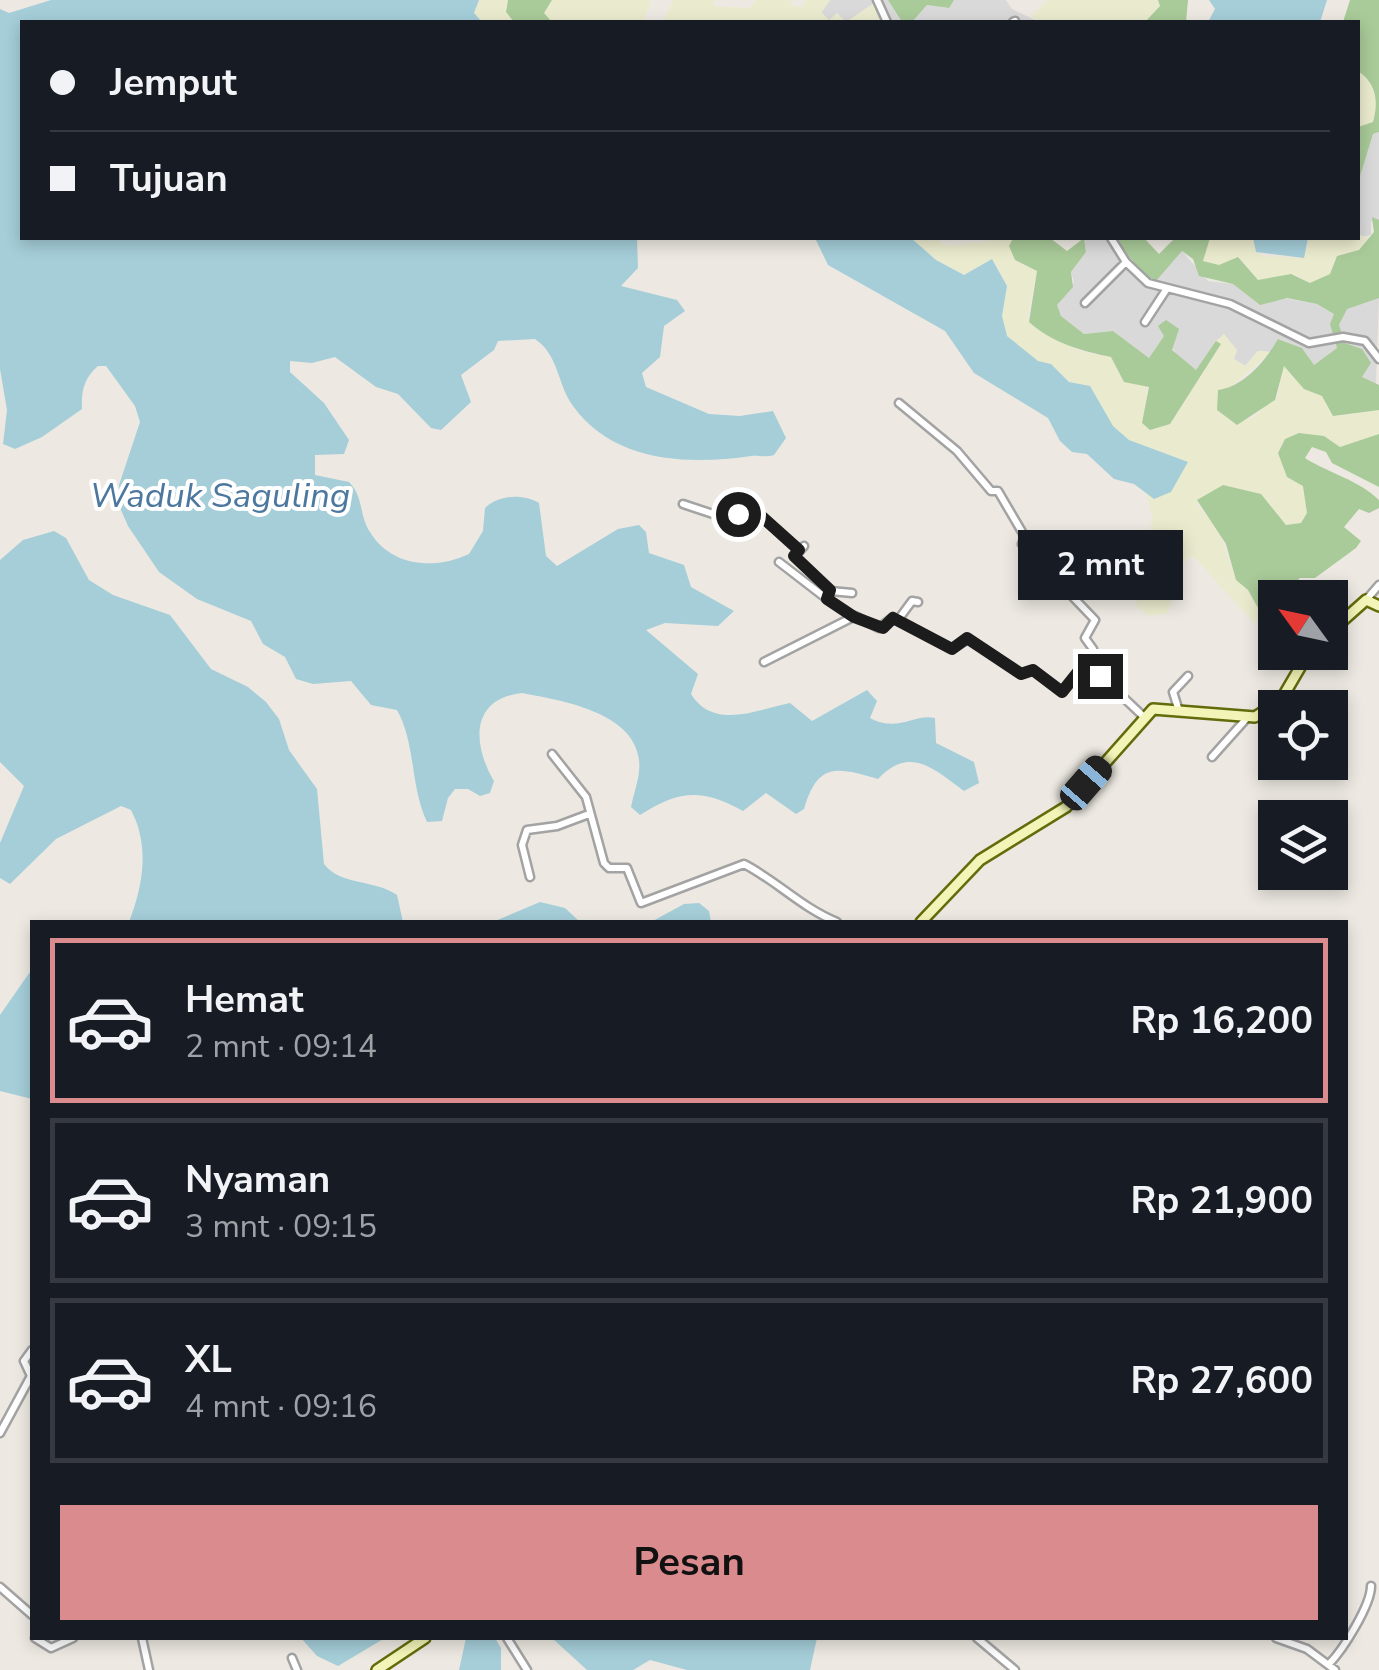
<!DOCTYPE html>
<html lang="id">
<head>
<meta charset="utf-8">
<style>
  body { margin:0; font-family:"Nunito Sans",sans-serif; background:#242831; color:#f1f3f6; height:100vh; display:flex; flex-direction:column; font-size:38px; white-space:nowrap }
  * { box-sizing:border-box; margin:0 }
  p { font-size:32px; color:#9ea1a6 }
  .icon { flex:none; width:55px; height:55px; fill:none; stroke:currentColor; stroke-width:2; stroke-linecap:round; stroke-linejoin:round }
  .map { position:relative; flex:1; overflow:hidden }
  .drawer { position:absolute; left:30px; top:920px; width:1318px; height:720px; display:flex; flex-direction:column; background:#171b24; border-radius:0px; box-shadow:0 5px 15px #0003 }
  .drawer>* { flex:none }
  .hud { position:absolute; left:20px; top:20px; width:1340px; height:220px; border-radius:0px; box-shadow:0 5px 15px #0003; display:grid; align-content:center; height:220px; padding:0 30px; background:#171b24 }
  .needle { width:65px; rotate:303deg }
  .fabs { position:absolute; left:1258px; top:580px; display:grid; gap:20px }
  .fabs a { display:grid; place-items:center; width:90px; height:90px; border-radius:0px; background:#171b24; box-shadow:0 5px 15px #0003; font-size:50px }
  .end { position:absolute; width:45px; height:45px; margin:-22px; border:12px solid #1c1c1c; background:#fff; box-shadow:0 0 0 5px #fff }
  .from { border-radius:50% }
  .bubble { position:absolute; height:70px; border-radius:0px; background:#171b24; box-shadow:0 5px 15px #0003; font-size:32px; font-weight:700; line-height:70px; text-align:center }
  .car { position:absolute; width:30px; height:60px; margin:-30px -15px; border-radius:12px; box-shadow:0 0 8px 2px #0007; background:linear-gradient(#222 24%,#8ab4d8 0 40%,#222 0 76%,#8ab4d8 0 86%,#222 0) }
  .hud b { display:flex; align-items:center; gap:35px; height:95px; font-size:38px }
  .hud b+b { border-top:2px solid #363941 }
  .hud i { width:25px; height:25px; background:#f1f3f6 }
  ul { padding:18px 0 0; list-style:none }
  li { display:flex; align-items:center; gap:30px; height:165px; margin:0 20px 15px; padding:0 10px; border:5px solid #363941; border-radius:0px }
  li div { flex:1 }
  li b { display:block; font-size:38px }
  li em { font-style:normal; font-weight:700 }
  li.active { border-color:#da8b8e }
  li>.icon { width:90px; height:90px; stroke-width:1.5 }
  .primary-button { display:flex; gap:20px; margin-top:auto; padding:20px 30px }
  .primary-button a { flex:1; height:115px; border-radius:0px; background:#da8b8e; color:#111; font-size:40px; font-weight:700; line-height:115px; text-align:center }
  .map>svg:first-child { display:block }
  .residential { fill:#dad9d9 }
  .farmland { fill:#eaebce }
  .forest { fill:#a9ca99 }
  .water { fill:#a5ced9 }
  .lines { fill:none; stroke-linecap:round; stroke-linejoin:round }
  .minor-casing { stroke:#a3a3a3; stroke-width:11 }
  .secondary-casing { stroke:#636c0b; stroke-width:14 }
  .minor { stroke:#fff; stroke-width:6 }
  .secondary { stroke:#f3f5b8; stroke-width:9 }
  .route { stroke:#1c1c1c; stroke-width:12 }
  .labels { text-anchor:middle; stroke-width:8; stroke-linejoin:round; paint-order:stroke }
  .water-label { font-size:35px; font-style:italic; fill:#4c779f; stroke:#fff }
</style>
</head>
<body>
<div class="map">
<svg width="1379" height="1670" viewBox="0 0 1379 1670">
  <rect width="100%" height="100%" fill="#ede9e2"/>
  <path class="residential" d="M 830,0 L 888,0 L 902,22 L 885,22 L 874,4 L 846,22 L 829,20 L 821,12 Z
    M 954,0 L 1006,0 L 1012,9 L 1039,22 L 912,22 L 927,5 L 948,8 Z
    M 1379,132 L 1379,220 L 1371,222 L 1371,235 L 1361,237 L 1358,234 L 1358,183 L 1373,134 Z
    M 1084,238 L 1115,238 L 1155,281 L 1182,251 L 1208,281 L 1233,284 L 1259,304 L 1278,297 L 1317,304 L 1335,314 L 1337,348 L 1314,365 L 1302,348 L 1279,339 L 1271,352 L 1258,351 L 1245,366 L 1234,359 L 1224,334 L 1196,370 L 1180,360 L 1164,336 L 1149,358 L 1113,331 L 1084,334 L 1061,316 L 1057,305 L 1074,282 L 1071,272 L 1086,252 Z
    M 1372,298 L 1379,298 L 1376,385 L 1362,377 L 1362,349 L 1345,343 L 1339,325 L 1346,309 Z"/>
  <path class="farmland" d="M 479,0 L 508,0 L 505,7 L 514,22 L 482,22 L 474,13 Z
    M 552,0 L 651,0 L 644,22 L 552,22 L 544,13 Z
    M 673,0 L 713,0 L 714,6 L 749,8 L 756,0 L 791,0 L 793,6 L 803,7 L 806,0 L 830,0 L 821,13 L 829,20 L 837,13 L 846,22 L 874,3 L 883,22 L 663,22 Z
    M 1048,0 L 1158,0 L 1160,6 L 1145,22 L 1039,22 L 1031,16 Z
    M 1358,71 L 1373,84 L 1379,108 L 1373,122 L 1358,127 Z
    M 1358,234 L 1367,238 L 1359,250 L 1337,256 L 1330,274 L 1310,283 L 1296,275 L 1258,280 L 1238,257 L 1219,265 L 1202,261 L 1210,238 L 1253,238 L 1256,252 L 1264,256 L 1299,258 L 1308,248 L 1308,238 L 1358,238 Z
    M 911,238 L 934,238 L 947,246 L 1013,238 L 1009,246 L 1019,263 L 1037,271 L 1027,317 L 1042,333 L 1083,352 L 1111,357 L 1124,382 L 1146,383 L 1150,430 L 1170,424 L 1221,345 L 1216,341 L 1224,334 L 1237,350 L 1234,359 L 1245,366 L 1258,351 L 1271,352 L 1227,390 L 1217,410 L 1233,423 L 1252,418 L 1278,396 L 1283,366 L 1288,366 L 1304,389 L 1322,396 L 1338,416 L 1379,410 L 1379,434 L 1355,445 L 1340,447 L 1324,436 L 1299,433 L 1282,443 L 1278,453 L 1285,472 L 1300,482 L 1304,491 L 1307,513 L 1301,523 L 1286,525 L 1261,494 L 1223,485 L 1197,505 L 1218,529 L 1236,580 L 1248,591 L 1262,615 L 1254,623 L 1195,558 L 1189,557 L 1176,572 L 1168,613 L 1148,616 L 1137,607 L 1135,588 L 1149,549 L 1152,516 L 1146,492 L 1155,499 L 1174,488 L 1172,458 L 1129,440 L 1113,426 L 1090,386 L 1070,382 L 1051,364 L 1038,362 L 1007,336 L 1002,316 L 1007,286 L 996,263 L 987,261 L 974,273 L 964,275 L 936,260 Z"/>
  <path class="forest" d="M 508,0 L 552,0 L 544,13 L 552,22 L 514,22 L 506,12 Z
    M 888,0 L 954,0 L 949,8 L 927,5 L 912,22 L 902,22 Z
    M 1158,0 L 1188,0 L 1186,22 L 1145,22 L 1160,6 Z
    M 1350,0 L 1379,0 L 1379,132 L 1373,134 L 1358,183 L 1358,127 L 1373,122 C 1379,101 1376,83 1358,71 L 1358,22 L 1343,22 Z
    M 1372,217 L 1379,220 L 1379,298 L 1347,309 L 1339,325 L 1345,343 L 1362,349 L 1371,363 L 1362,377 L 1379,385 L 1379,410 L 1333,416 L 1322,396 L 1304,389 L 1284,366 L 1275,400 L 1237,425 L 1217,410 L 1218,390 C 1243,387 1265,362 1278,339 L 1302,348 L 1314,365 L 1337,348 L 1330,324 L 1334,314 L 1317,304 L 1287,298 L 1260,305 L 1233,284 L 1199,276 L 1193,259 L 1182,251 L 1156,281 L 1143,274 L 1115,238 L 1144,238 L 1159,254 L 1175,238 L 1210,238 L 1203,261 L 1219,265 L 1238,257 L 1258,280 L 1291,274 L 1310,283 L 1330,274 L 1337,256 L 1359,250 L 1374,232 Z
    M 1013,238 L 1050,238 L 1067,251 L 1084,238 L 1086,252 L 1071,272 L 1073,287 L 1057,305 L 1061,316 L 1084,334 L 1113,331 L 1149,358 L 1164,336 L 1158,326 L 1166,320 L 1179,329 L 1172,350 L 1196,370 L 1216,341 L 1221,344 L 1170,424 L 1150,430 L 1142,423 L 1149,387 L 1124,382 L 1111,357 C 1082,351 1052,343 1029,322 L 1037,271 L 1015,260 L 1009,246 Z
    M 1299,433 L 1324,436 L 1340,447 L 1379,434 L 1379,487 L 1332,463 L 1326,452 L 1312,447 L 1305,458 C 1330,474 1357,479 1379,500 L 1379,508 L 1369,513 L 1359,509 L 1344,527 L 1361,541 L 1356,548 L 1315,578 L 1300,578 L 1262,615 L 1248,590 L 1236,580 L 1226,544 L 1197,500 L 1223,485 L 1261,494 L 1286,525 L 1301,523 L 1307,513 L 1303,486 L 1287,477 L 1278,453 L 1285,439 Z"/>
  <path class="water" d="M 51,0 L 479,0 L 474,13 L 482,22 L 22,22 L 22,238 L 637,238 L 638,268 L 621,286 L 677,300 L 685,311 L 664,326 L 660,357 L 642,373 L 646,387 L 709,414 L 740,416 L 773,411 L 786,438 L 774,455 C 765,458 760,455 751,456 C 689,465 614,463 573,406 C 557,384 559,355 535,339 L 498,341 L 494,350 L 461,375 L 471,402 L 441,430 L 431,428 L 398,394 L 376,387 L 335,357 L 312,363 L 290,361 L 290,372 L 324,403 L 349,440 L 344,454 L 315,455 L 315,475 L 349,482 C 364,497 359,516 370,532 C 391,567 435,570 469,554 L 483,531 L 485,508 C 498,495 523,493 539,503 L 546,556 L 557,566 L 618,529 L 639,525 L 646,532 L 649,553 L 684,565 L 691,587 L 734,611 L 718,626 L 665,623 L 646,630 L 698,674 L 691,694 C 714,731 758,709 790,703 L 812,721 L 867,690 L 877,701 L 870,718 C 898,733 915,713 935,718 L 936,743 L 974,762 L 979,783 L 964,791 C 932,767 909,746 878,779 C 836,767 818,762 804,809 L 796,814 L 766,793 L 743,811 C 702,788 679,790 640,815 L 631,807 C 634,792 641,775 639,760 C 634,712 560,700 522,693 C 469,699 473,746 494,781 L 490,793 L 480,796 L 468,789 L 455,789 L 448,798 L 442,821 L 427,822 C 410,786 416,744 397,710 L 371,705 L 351,681 L 313,684 L 296,679 L 285,657 L 263,644 L 251,621 L 197,599 L 159,572 L 128,526 L 121,510 L 119,485 L 140,422 L 135,406 L 106,366 L 98,366 C 84,378 81,391 82,409 L 42,437 L 15,449 L 3,444 L 7,410 L 0,369 L 0,9 L 9,13 Z
    M 1209,0 L 1327,0 L 1320,22 L 1208,22 L 1215,9 Z
    M 815,238 L 911,238 L 936,260 L 964,275 L 992,259 L 1007,286 L 1002,316 L 1007,336 L 1038,361 L 1051,364 L 1069,382 L 1090,386 L 1113,426 L 1129,440 L 1188,462 L 1171,492 L 1154,499 L 1134,484 L 1114,479 L 1087,454 L 1072,452 L 1060,441 L 1048,418 L 974,373 L 945,331 L 828,265 Z
    M 1253,238 L 1308,238 L 1304,258 L 1256,252 Z
    M 54,531 L 66,538 L 89,580 L 113,595 L 170,615 L 211,669 L 248,687 L 266,702 L 279,719 L 289,750 L 317,789 L 324,864 C 341,886 374,879 397,895 L 403,922 L 129,922 C 143,886 150,846 131,810 L 121,806 L 56,839 L 10,884 L 0,878 L 0,843 L 24,786 L 0,762 L 0,560 L 23,540 Z
    M 540,902 L 565,908 L 580,922 L 493,922 Z
    M 699,903 L 709,911 L 711,922 L 651,922 L 684,904 Z
    M 32,969 L 32,1099 L 0,1091 L 0,1015 Z
    M 301,1638 L 385,1638 L 338,1666 L 317,1656 Z
    M 466,1638 L 495,1638 L 501,1648 L 501,1670 L 459,1670 Z
    M 552,1638 L 817,1638 L 810,1670 L 687,1670 L 650,1660 L 633,1670 L 587,1670 Z"/>
  <g class="lines">
    <defs>
      <path id="minor" d="M 877,0 L 887,22
        M 1013,22 L 1015,21
        M 1111,238 L 1126,262 L 1148,283 L 1230,304 L 1309,343 L 1343,337 L 1365,341 L 1379,359
        M 1085,303 L 1126,262
        M 1145,322 L 1166,290
        M 899,403 L 957,451 L 991,491 L 998,491 L 1025,537 L 1022,544 L 1095,620 L 1085,638 L 1093,649 L 1086,662
        M 683,504 L 725,518 L 750,506 L 799,550
        M 804,546 L 795,556 L 830,590 L 827,599 L 854,617
        M 779,562 L 827,599
        M 831,591 L 852,593
        M 1366,600 L 1379,585
        M 898,620 L 912,601 L 918,602
        M 764,662 L 855,616 L 879,628 L 893,617 L 952,649 L 968,639 L 1021,673 L 1033,670 L 1063,692 L 1086,662 L 1144,717
        M 1178,708 L 1173,692 L 1188,676
        M 552,754 L 586,797 L 604,863 L 609,868 L 627,868 L 641,903 L 744,864 C 777,881 802,908 837,922
        M 1212,757 L 1246,719
        M 530,877 L 522,845 L 527,830 L 557,826 L 589,814
        M 0,1433 L 31,1376 L 24,1361 L 32,1350
        M 0,1587 L 32,1615
        M 35,1638 L 51,1648 L 73,1638
        M 142,1638 L 149,1670
        M 507,1638 L 527,1670
        M 977,1638 L 1015,1670
        M 1276,1638 L 1307,1649 L 1335,1670
        M 292,1658 L 297,1670
        M 1329,1664 C 1343,1650 1371,1605 1371,1586"/>
      <path id="secondary" d="M 1330,632 L 1366,600 L 1379,606
        M 921,922 L 980,860 L 1066,807 L 1153,709 L 1255,717 L 1281,700 L 1309,652
        M 377,1670 L 425,1638"/>
    </defs>
    <use href="#minor" class="minor-casing"/>
    <use href="#secondary" class="secondary-casing"/>
    <use href="#minor" class="minor"/>
    <use href="#secondary" class="secondary"/>
  </g>
  <g class="lines">
    <path class="route" d="M 738,514 L 750,506 L 799,550 L 794,556 L 830,590 L 827,599 L 854,617 L 883,628 L 893,618 L 952,649 L 967,638 L 1021,674 L 1033,670 L 1062,692 L 1086,662 L 1100,676"/>
  </g>
  <g class="labels">
    <g class="water-label">
      <text x="220" y="507">Waduk Saguling</text>
    </g>
  </g>
</svg>
<div class="fabs">
<a><svg class="needle" viewBox="-14 -14 28 28"><path d="M0-13l5 13h-10z" fill="#e53935"/><path d="M0 13l5-13h-10z" fill="#9ea1a6"/></svg></a>
<a><svg class="icon" aria-label="locate" viewBox="0 0 24 24"><circle cx="12" cy="12" r="6"/><path d="M12 2v4M12 18v4M2 12h4M18 12h4"/></svg></a>
<a><svg class="icon" aria-label="layers" viewBox="0 0 24 24"><path d="M12 4l9 5-9 5-9-5zM3 14l9 5 9-5"/></svg></a>
</div>
<i class="end from" style="left:738px;top:514px"></i>
<i class="end" style="left:1100px;top:676px"></i>
<div class="bubble" style="left:1018px;top:530px;width:165px">2 mnt</div>
<i class="car" style="left:1086px;top:783px;rotate:41deg"></i>
<div class="hud">
<b><i class="from"></i>Jemput</b>
<b><i></i>Tujuan</b>
</div>
<section class="drawer">
<ul>
<li class="active"><svg class="icon" aria-label="car" viewBox="0 0 24 24"><path d="M5 17H2v-5l4-1 3-4h7l3 4 3 1v5h-3M9 17h6M6 11h13"/><circle cx="7" cy="17" r="2"/><circle cx="17" cy="17" r="2"/></svg><div><b>Hemat</b><p>2 mnt · 09:14</p></div><em>Rp 16,200</em></li>
<li><svg class="icon" aria-label="car" viewBox="0 0 24 24"><path d="M5 17H2v-5l4-1 3-4h7l3 4 3 1v5h-3M9 17h6M6 11h13"/><circle cx="7" cy="17" r="2"/><circle cx="17" cy="17" r="2"/></svg><div><b>Nyaman</b><p>3 mnt · 09:15</p></div><em>Rp 21,900</em></li>
<li><svg class="icon" aria-label="car" viewBox="0 0 24 24"><path d="M5 17H2v-5l4-1 3-4h7l3 4 3 1v5h-3M9 17h6M6 11h13"/><circle cx="7" cy="17" r="2"/><circle cx="17" cy="17" r="2"/></svg><div><b>XL</b><p>4 mnt · 09:16</p></div><em>Rp 27,600</em></li>
</ul>
<div class="primary-button"><a>Pesan</a></div>
</section>
</div>
</body>
</html>
